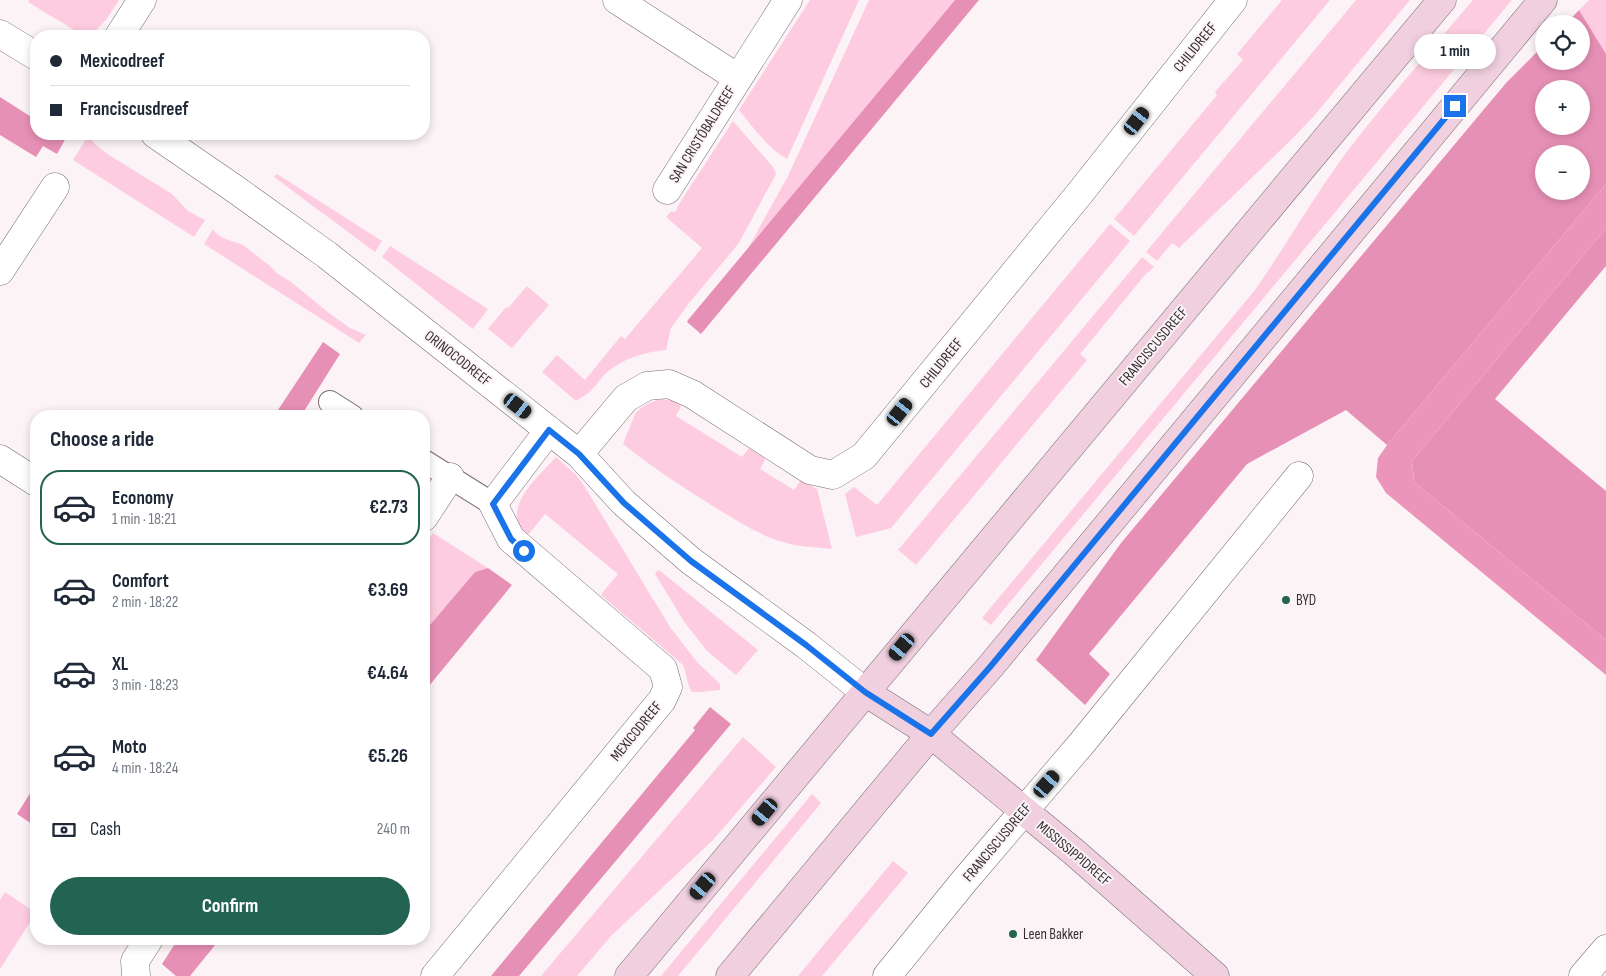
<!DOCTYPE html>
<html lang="en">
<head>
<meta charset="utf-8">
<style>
  body { margin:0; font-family:"Sofia Sans Condensed",sans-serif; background:#f6f6f7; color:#1f2937; height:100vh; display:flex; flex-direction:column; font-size:19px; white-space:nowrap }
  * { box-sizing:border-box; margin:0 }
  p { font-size:16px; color:#747a83 }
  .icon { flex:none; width:28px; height:28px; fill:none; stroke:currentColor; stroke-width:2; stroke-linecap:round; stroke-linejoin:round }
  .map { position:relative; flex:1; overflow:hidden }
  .side { position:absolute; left:30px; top:410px; width:400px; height:535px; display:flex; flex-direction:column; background:#fff; border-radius:20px; box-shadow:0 2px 8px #0003 }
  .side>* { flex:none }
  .top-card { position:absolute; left:30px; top:30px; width:400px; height:110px; border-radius:20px; box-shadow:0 2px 8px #0003; display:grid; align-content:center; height:110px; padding:0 20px; background:#fff }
  .buttons { position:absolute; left:1535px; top:15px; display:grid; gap:10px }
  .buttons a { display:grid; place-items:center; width:55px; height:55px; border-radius:50%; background:#fff; box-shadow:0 2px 8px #0003; font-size:25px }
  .end { position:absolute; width:22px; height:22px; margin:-11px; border:6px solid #1a73e8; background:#fff; box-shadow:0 0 0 2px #fff }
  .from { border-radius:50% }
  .bubble { position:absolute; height:35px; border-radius:18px; background:#fff; box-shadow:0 2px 8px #0003; font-size:16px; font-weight:700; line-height:35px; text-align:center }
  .car { position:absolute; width:15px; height:30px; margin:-15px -8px; border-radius:6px; box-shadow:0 0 4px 1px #0007; background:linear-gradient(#222 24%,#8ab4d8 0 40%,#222 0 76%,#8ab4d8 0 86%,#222 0) }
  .top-card b { display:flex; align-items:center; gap:18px; height:48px; font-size:19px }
  .top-card b+b { border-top:1px solid #e0e1e3 }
  .top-card i { width:12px; height:12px; background:#1f2937 }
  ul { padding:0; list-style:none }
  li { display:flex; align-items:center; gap:15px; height:75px; margin:0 10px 8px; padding:0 10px; border:2px solid transparent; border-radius:20px }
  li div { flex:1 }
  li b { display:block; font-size:19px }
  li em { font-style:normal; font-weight:700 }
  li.on { border-color:#226352 }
  li>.icon { width:45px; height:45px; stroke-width:1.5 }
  h2 { padding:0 20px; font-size:22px; line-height:60px }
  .pay { display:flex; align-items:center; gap:12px; height:55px; padding:0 20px; font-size:19px }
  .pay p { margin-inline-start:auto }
  .primary-button { display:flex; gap:10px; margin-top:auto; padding:10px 20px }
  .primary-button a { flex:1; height:58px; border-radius:30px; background:#226352; color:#fff; font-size:20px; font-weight:700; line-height:58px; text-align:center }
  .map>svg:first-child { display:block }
  .green { fill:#fecce0 }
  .forest { fill:#e790b6; fill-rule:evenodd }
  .water { fill:#ec95bb }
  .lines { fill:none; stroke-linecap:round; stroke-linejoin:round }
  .lane-casing { stroke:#766e71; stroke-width:24 }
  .street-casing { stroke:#766e71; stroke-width:29 }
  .secondary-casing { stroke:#766e71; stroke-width:29 }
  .lane { stroke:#fff; stroke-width:22 }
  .street { stroke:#fff; stroke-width:28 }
  .secondary { stroke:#f0cfdf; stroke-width:28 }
  .route { stroke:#1a73e8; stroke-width:6 }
  .poi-dot { fill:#226352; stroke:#fcf3f6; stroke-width:2 }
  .labels { text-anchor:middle; stroke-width:4; stroke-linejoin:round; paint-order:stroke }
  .street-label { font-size:15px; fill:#353132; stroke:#fcf3f6 }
  .poi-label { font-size:15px; fill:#353132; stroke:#fcf3f6; text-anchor:start }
</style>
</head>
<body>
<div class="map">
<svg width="1606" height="976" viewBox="0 0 1606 976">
  <rect width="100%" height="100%" fill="#fcf3f6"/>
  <path class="green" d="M 29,0 L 119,0 L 106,20 L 90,36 L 84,36 L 28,2 Z
    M 810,0 L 859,0 L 787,159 C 767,148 753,127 739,110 Z
    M 869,0 L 955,0 L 748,248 L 788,176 Z
    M 1282,0 L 1330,0 L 1134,236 L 1114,219 L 1217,95 L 1215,92 L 1243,60 L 1237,54 Z
    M 1356,0 L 1410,0 L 1314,116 L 1291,140 L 1179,248 L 1172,243 L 1157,261 L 1146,252 Z
    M 1473,0 L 1512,0 L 991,625 L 982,618 L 1255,290 C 1289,241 1318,189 1355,141 C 1393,93 1433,47 1473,0 Z
    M 1589,0 L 1606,0 L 1606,54 L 1579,10 Z
    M 733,121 L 773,167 L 776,174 L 739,243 L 689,303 L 671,328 L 666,350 C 643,352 622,359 605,374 C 600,379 597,385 592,389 C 588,394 582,397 576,401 L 542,372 L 557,355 L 585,380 L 621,336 L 625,339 L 702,248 L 666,217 L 671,211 L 674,212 L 677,210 L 677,207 Z
    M 88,136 L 96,145 L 109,155 L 172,194 L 188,211 L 205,220 L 194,237 L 73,160 Z
    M 277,174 L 382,241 L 375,252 L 274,177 Z
    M 1110,224 L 1130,241 L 891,528 L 856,537 L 845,494 L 854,487 L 877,505 Z
    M 213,229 L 216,233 L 223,238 L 243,245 L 270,266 L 277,273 L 291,282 L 329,313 L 350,328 L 366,335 L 359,343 L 204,244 Z
    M 390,246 L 488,309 L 473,329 L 382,257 Z
    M 1142,257 L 1154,267 L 1145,275 L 1080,354 L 1087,360 L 916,565 L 898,550 Z
    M 527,286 L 549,305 L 512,348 L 488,329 L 506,307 L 508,308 Z
    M 664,399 L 677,402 L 681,406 L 676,416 L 742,457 L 749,448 L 764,457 L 765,460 L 760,469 L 794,490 L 801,480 L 817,489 L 832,549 C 816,547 799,547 783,542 C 761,536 741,523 721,511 C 687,490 654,469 623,444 L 635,414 C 644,404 652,401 664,399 Z
    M 556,457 L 576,475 L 583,484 L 670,627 L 697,662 L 720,684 L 720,690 L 699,692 L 692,692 C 687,686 687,674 683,665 L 602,596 L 602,593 L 618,574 L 545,514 L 529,534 L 526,534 C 499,509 539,476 556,457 Z
    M 433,533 L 488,568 L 475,572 L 424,632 L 424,548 Z
    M 659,570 L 758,650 L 736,675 L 707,651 L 685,623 L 655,574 L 657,571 Z
    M 743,737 L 776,767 L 713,840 L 611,936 L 577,976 L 541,976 Z
    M 812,794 L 821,803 L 678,976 L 661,976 Z
    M 893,861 L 908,873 L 822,976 L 798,976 Z
    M 5,892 L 36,913 L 0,969 L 0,900 Z"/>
  <path class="forest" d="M 955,0 L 979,0 L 701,334 L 687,322 L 688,320 Z
    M 1579,10 L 1606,54 L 1606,184 L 1387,445 L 1346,410 L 1247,464 L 1089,654 L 1110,674 L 1085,705 L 1036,660 L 1121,543 L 1506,83 L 1544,45 L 1544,61 L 1581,61 L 1581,24 L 1566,24 ZM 1544,89 L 1581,89 L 1581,126 L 1544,126 ZM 1544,154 L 1581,154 L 1581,191 L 1544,191 Z
    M 0,97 L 36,120 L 36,134 L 59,134 L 66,138 L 57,154 L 43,146 L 36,157 L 0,135 Z
    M 1606,228 L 1606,266 L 1495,399 L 1606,491 L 1606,640 L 1414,482 L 1412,461 Z
    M 323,342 L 340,354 L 301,416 L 274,416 Z
    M 488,568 L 512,585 L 424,692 L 424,632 L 475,572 Z
    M 710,707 L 731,724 L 519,976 L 491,976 L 695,730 L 693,728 Z
    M 36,784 L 36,824 L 35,826 L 17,814 Z
    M 178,939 L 220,939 L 190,976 L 176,976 L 162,964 Z"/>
  <path class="water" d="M 1606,184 L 1606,228 L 1412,461 L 1414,482 L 1606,640 L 1606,675 L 1386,493 L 1376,477 L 1378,458 L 1387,445 Z"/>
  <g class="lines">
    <defs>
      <path id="lane" d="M 330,402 L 352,416
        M 424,461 L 493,504"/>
      <path id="street" d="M 617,0 L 738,78
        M 0,34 L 36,56
        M 119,36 L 142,0
        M 155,134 L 235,189 L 327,255 L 579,454 L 624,503 L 691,561 L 806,645 L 865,692
        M 667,190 L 788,0
        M 0,271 L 55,187
        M 579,454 L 626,398 L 647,386 L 669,384 L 692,394 L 810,470 L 833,475 L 864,456 L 1080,193 L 1233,0
        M 0,459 L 36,482
        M 424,517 L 450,477
        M 136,976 L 135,961 L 149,939
        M 435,976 L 662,700 L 668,687 L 663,669 L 511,539 L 493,504 L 549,430
        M 887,976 L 965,880 L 1082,743 L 1299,476
        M 1583,976 L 1606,949"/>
      <path id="secondary" d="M 865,692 L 931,734 L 1074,852 L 1215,976
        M 629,976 L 1442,0
        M 730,976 L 931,734 L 990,667 L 1543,0"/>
    </defs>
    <use href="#lane" class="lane-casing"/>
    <use href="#street" class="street-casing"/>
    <use href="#secondary" class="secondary-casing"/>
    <use href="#lane" class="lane"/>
    <use href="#street" class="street"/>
    <use href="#secondary" class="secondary"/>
  </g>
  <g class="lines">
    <path class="route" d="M 524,551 L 511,539 L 493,504 L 549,430 L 579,454 L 624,503 L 691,561 L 806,645 L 865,692 L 931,734 L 990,667 L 1455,106"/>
  </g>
  <g class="poi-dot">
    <circle cx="1286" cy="600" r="5"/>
    <circle cx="1013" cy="934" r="5"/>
  </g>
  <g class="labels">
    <g class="street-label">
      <text transform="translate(1195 47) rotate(-51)" y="5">CHILIDREEF</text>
      <text transform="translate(702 134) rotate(-58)" y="5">SAN CRISTÓBALDREEF</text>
      <text transform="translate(1153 346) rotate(-50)" y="5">FRANCISCUSDREEF</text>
      <text transform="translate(458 358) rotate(38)" y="5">ORINOCODREEF</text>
      <text transform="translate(941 363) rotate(-51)" y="5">CHILIDREEF</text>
      <text transform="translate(636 731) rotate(-51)" y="5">MEXICODREEF</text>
      <text transform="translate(997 842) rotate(-50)" y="5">FRANCISCUSDREEF</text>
      <text transform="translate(1074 853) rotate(40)" y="5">MISSISSIPPIDREEF</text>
    </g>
    <g class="poi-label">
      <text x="1296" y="605">BYD</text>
      <text x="1023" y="939">Leen Bakker</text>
    </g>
  </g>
</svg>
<div class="buttons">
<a><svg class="icon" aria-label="locate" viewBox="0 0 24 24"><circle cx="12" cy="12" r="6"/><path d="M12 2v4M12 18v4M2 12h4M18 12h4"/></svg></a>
<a>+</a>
<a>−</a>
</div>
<i class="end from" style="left:524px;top:551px"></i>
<i class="end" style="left:1455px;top:106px"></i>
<div class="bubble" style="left:1414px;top:34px;width:82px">1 min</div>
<i class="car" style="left:1137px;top:121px;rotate:38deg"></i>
<i class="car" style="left:518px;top:406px;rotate:128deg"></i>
<i class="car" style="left:900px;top:412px;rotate:39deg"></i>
<i class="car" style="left:902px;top:647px;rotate:220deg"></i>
<i class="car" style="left:1047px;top:784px;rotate:41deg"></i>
<i class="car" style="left:765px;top:812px;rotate:220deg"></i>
<i class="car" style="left:703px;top:886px;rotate:220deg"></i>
<div class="top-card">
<b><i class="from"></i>Mexicodreef</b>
<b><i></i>Franciscusdreef</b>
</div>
<section class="side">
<h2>Choose a ride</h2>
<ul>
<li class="on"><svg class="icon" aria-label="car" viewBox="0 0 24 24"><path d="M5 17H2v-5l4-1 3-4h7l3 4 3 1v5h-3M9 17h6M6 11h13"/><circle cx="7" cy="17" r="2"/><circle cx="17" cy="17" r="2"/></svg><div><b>Economy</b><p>1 min · 18:21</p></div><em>€2.73</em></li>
<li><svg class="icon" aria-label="car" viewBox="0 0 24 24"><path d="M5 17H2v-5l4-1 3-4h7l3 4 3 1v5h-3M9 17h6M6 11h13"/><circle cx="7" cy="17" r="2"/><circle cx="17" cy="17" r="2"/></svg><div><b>Comfort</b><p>2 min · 18:22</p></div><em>€3.69</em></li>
<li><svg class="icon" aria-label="car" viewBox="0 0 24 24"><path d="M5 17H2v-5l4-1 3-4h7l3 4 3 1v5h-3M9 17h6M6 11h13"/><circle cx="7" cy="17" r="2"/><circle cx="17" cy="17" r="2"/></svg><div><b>XL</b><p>3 min · 18:23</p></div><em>€4.64</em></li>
<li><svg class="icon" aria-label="car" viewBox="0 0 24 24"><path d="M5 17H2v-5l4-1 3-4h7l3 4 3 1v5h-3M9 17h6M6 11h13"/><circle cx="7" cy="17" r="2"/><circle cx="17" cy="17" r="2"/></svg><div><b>Moto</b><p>4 min · 18:24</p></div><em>€5.26</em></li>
</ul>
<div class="pay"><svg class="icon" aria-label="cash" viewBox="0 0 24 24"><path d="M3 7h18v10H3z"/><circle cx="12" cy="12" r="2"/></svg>Cash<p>240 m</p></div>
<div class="primary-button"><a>Confirm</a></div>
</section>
</div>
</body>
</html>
